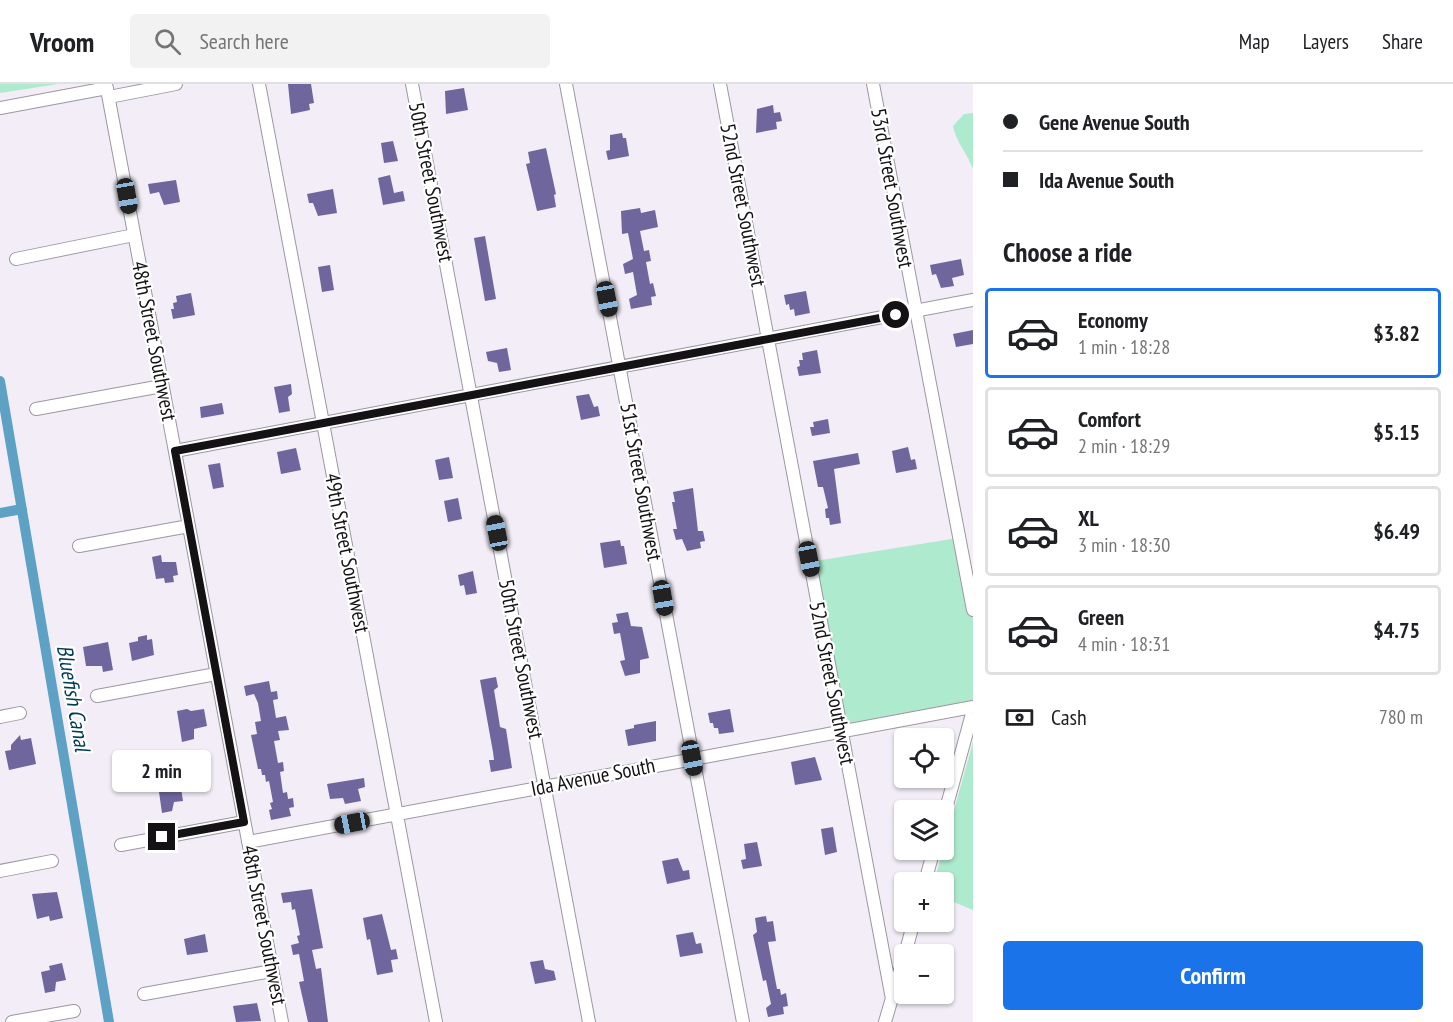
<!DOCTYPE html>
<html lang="en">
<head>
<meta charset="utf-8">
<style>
  body { margin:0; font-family:"PT Sans Narrow",sans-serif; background:#f2f2f2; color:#202124; height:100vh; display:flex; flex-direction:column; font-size:22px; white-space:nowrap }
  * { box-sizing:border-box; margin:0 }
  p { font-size:20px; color:#757577 }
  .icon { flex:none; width:33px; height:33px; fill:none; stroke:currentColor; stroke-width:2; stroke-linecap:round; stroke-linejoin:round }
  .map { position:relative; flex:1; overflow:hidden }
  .details { display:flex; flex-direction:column; background:#fff; width:480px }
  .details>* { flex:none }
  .banner { display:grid; align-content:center; height:132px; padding:0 30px; background:#fff }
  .controls { position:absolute; left:894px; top:644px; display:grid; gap:12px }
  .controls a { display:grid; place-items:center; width:60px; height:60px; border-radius:6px; background:#fff; box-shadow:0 2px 4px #0004; font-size:30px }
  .end { position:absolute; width:27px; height:27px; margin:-14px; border:8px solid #141215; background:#fff; box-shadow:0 0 0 3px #fff }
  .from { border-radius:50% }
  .bubble { position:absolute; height:42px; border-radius:6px; background:#fff; box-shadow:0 2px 4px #0004; font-size:20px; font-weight:800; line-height:42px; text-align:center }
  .car { position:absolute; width:18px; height:36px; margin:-18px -9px; border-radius:8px; box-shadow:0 0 4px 2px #0007; background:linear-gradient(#222 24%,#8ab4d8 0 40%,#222 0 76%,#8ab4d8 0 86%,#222 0) }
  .banner b { display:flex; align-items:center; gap:21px; height:57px; font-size:22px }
  .banner b+b { border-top:2px solid #e0e0e0 }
  .banner i { width:15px; height:15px; background:#202124 }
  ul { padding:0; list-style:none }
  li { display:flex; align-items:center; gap:18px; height:90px; margin:0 12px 9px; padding:0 18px; border:3px solid #e0e0e0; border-radius:6px }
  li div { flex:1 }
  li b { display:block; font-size:22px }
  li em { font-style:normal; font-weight:800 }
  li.current { border-color:#1a73e8 }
  li>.icon { width:54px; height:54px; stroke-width:1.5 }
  h2 { padding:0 30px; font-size:27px; line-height:72px }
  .pay { display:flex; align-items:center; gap:15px; height:66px; padding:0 30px; font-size:22px }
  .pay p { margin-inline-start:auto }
  .primary-button { display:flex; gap:12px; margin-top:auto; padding:12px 30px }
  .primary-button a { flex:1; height:69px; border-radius:6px; background:#1a73e8; color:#fff; font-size:24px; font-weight:800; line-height:69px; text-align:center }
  header { display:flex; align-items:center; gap:36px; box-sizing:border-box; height:84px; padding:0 30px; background:#fff; border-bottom:2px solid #e0e0e0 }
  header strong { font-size:28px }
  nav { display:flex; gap:33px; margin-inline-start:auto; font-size:21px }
  .search { width:420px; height:54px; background:#f2f2f2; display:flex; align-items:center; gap:15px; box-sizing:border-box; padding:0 21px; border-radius:6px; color:#757577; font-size:22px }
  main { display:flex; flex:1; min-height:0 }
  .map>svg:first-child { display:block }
  .green { fill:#aeeacd }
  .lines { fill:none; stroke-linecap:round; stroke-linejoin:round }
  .canal { stroke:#5da1c5; stroke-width:10 }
  .building { fill:#6f669e }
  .minor-casing { stroke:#9c97a0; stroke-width:14 }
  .minor { stroke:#fff; stroke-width:12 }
  .route { stroke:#141215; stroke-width:8 }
  .labels { text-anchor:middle; stroke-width:4.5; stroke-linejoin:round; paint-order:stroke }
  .street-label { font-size:21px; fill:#141215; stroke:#fff }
  .water-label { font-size:22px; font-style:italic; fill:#003d55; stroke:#fff }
</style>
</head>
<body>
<header>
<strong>Vroom</strong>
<div class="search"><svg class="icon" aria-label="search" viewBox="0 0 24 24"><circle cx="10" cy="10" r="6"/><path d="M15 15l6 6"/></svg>Search here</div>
<nav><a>Map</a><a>Layers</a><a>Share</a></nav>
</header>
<main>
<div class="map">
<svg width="973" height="938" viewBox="0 0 973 938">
  <rect width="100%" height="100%" fill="#f2edf6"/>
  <path class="green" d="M 0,0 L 58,0 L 0,9 Z
    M 973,29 L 973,85 C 967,69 956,58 953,42 L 964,30 Z
    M 958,454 L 973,524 L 973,621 L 841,643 L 809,478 Z
    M 973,658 L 973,826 L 944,814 L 944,798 L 934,798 Z"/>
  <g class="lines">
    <path class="canal" d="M 0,297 L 109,938
      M 0,429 L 22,425"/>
  </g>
  <path class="building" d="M 288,0 L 311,0 L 314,19 L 309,20 L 310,26 L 291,30 Z
    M 464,4 L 468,26 L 446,30 L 445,7 Z
    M 773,21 L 774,29 L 780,28 L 782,37 L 776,38 L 777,45 L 756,49 L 757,25 Z
    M 622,49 L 623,54 L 626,54 L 629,72 L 608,76 L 606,67 L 610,66 L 610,51 Z
    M 393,57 L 398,77 L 384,79 L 381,59 Z
    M 546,64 L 556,110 L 554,111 L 556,123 L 537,127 L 526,80 L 530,79 L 528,68 Z
    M 390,91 L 394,109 L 403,107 L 405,117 L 383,121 L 378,94 Z
    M 176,96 L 180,118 L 164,121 L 159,108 L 150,110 L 148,100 Z
    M 333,105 L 337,129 L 318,132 L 313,119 L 309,119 L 307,110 Z
    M 640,124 L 641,129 L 655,126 L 658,143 L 640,147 L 644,167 L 649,166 L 651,177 L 646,178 L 650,200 L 653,199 L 656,212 L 651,213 L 652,221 L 631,225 L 629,215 L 637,211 L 633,188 L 625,190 L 623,180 L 633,175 L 628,149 L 622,150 L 621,127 Z
    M 485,152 L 496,215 L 485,217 L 474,154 Z
    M 961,175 L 964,191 L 952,194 L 954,202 L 941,204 L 936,190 L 932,191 L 930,181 Z
    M 330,181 L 334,206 L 322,208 L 318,183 Z
    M 806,207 L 810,229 L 795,232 L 794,225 L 790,226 L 789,220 L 786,221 L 784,211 Z
    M 191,209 L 195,231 L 173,235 L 171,225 L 174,225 L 173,219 L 177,218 L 176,212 Z
    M 973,246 L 973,260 L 956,263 L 953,250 Z
    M 507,264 L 511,286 L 499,288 L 497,279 L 488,277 L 486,268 Z
    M 817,266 L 821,289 L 799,292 L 797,283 L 800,282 L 799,276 L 803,276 L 802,269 Z
    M 291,300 L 292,310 L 288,313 L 290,327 L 279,329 L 274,303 Z
    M 589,310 L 594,323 L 598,322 L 600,332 L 581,336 L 576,312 Z
    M 222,319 L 224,330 L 201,334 L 200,323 Z
    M 828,335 L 830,349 L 812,352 L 810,343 L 814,343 L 813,338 Z
    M 908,363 L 911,376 L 915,375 L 917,385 L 896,389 L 892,367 Z
    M 296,364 L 301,386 L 281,390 L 277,368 Z
    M 858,369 L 860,380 L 834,385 L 841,439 L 830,441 L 829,434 L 826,434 L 825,425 L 828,424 L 823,403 L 818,403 L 813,377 Z
    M 449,373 L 453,394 L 439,396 L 435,376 Z
    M 220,379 L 224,403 L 213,405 L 208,381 Z
    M 693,404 L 698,447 L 703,447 L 705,457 L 700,458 L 701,464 L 687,467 L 682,455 L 676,456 L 673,445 L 677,445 L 672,418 L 675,418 L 673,408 Z
    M 458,414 L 462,435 L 448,438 L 444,417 Z
    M 620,456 L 621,462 L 624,462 L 627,480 L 604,484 L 600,459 Z
    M 161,471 L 162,478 L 176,478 L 178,491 L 173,492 L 174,498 L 165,499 L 164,494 L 156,495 L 152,473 Z
    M 473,487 L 477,509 L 466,511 L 464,501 L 460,502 L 458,491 Z
    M 628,528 L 631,542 L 642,543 L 649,574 L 640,576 L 640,589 L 625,592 L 620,577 L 625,576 L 620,549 L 614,550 L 612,539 L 618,538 L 616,530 Z
    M 147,551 L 147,556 L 152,555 L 154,571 L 132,577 L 129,559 L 138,557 L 138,553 Z
    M 108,558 L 113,586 L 103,588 L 102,582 L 86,582 L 83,563 Z
    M 496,593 L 498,603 L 494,606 L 498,630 L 500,643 L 506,645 L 512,684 L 491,688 L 489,676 L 494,676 L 493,668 L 480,596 Z
    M 269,597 L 271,608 L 277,607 L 278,615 L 273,616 L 276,634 L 286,632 L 289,646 L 278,647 L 280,656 L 274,657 L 278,679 L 283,678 L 284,687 L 280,688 L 283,709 L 287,708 L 288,715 L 293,714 L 294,723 L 289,724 L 291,732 L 271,736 L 269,726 L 272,725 L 270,719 L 273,718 L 269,697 L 266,698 L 265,691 L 262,691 L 261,685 L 258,685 L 251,651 L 257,650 L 255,638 L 261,637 L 258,619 L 254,610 L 246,612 L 244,602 Z
    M 187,625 L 191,627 L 204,625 L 207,642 L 194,645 L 194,655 L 182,658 L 177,627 Z
    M 730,625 L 734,648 L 719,650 L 718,644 L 714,644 L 713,639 L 710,639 L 708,629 Z
    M 656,637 L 656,657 L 628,662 L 625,646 L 634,644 L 634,641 Z
    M 20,651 L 21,656 L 31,654 L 36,680 L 9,686 L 5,667 L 11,666 L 11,661 Z
    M 815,673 L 822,696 L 795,701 L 791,678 Z
    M 364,694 L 365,703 L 358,705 L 361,717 L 345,720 L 343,714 L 330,715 L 327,700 Z
    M 181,704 L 183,717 L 174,718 L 172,727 L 162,729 L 159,708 Z
    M 833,743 L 837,768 L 825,771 L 821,745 Z
    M 757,758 L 762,782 L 743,785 L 741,776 L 746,775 L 744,760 Z
    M 678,774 L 683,787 L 689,786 L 690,795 L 667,800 L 662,777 Z
    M 312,805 L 323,864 L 312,866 L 316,885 L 321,884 L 328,938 L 308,938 L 299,898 L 304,897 L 299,870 L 293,871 L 291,861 L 299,859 L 297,852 L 300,851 L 295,825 L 292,826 L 291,818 L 283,819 L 281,809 Z
    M 57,808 L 63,834 L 50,837 L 49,832 L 37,835 L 32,810 Z
    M 382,830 L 391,866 L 396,865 L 398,875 L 391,876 L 393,888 L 377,891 L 370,855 L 367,856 L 363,834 Z
    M 766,832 L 767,838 L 773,837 L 776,857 L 768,858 L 777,905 L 780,905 L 781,911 L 786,909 L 788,922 L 783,923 L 784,930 L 768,933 L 766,924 L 771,920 L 766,896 L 763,897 L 753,851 L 757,848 L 755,834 Z
    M 693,848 L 696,860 L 701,859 L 703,869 L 680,873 L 676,851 Z
    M 205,850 L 208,868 L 187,871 L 184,855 Z
    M 543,876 L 545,885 L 554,887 L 556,896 L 535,900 L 530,878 Z
    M 62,879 L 66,896 L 56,898 L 55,907 L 45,909 L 41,888 L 50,886 L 49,882 Z
    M 257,919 L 261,937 L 236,938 L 233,922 Z"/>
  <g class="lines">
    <defs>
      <path id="minor" d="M 106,0 L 282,938
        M 259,0 L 436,938
        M 412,0 L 589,938
        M 566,0 L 743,938
        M 720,0 L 892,915
        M 873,0 L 973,526
        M 109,13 L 176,0
        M 0,24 L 107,4
        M 16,175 L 134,151
        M 36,325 L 162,302
        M 175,367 L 973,216
        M 79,462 L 189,442
        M 97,612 L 216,590
        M 0,633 L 20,629
        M 944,732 L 973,626
        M 248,758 L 973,623
        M 121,761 L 244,738
        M 0,787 L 52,777
        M 925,798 L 934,765
        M 905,870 L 914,837
        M 144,910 L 272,887
        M 12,938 L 74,927
        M 885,938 L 904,873"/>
    </defs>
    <use href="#minor" class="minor-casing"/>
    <use href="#minor" class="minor"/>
  </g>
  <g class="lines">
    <path class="route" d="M 162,753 L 244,738 L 175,367 L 896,231"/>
  </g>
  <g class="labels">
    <g class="street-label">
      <text transform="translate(431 98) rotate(79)" y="7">50th Street Southwest</text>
      <text transform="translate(892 104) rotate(80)" y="7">53rd Street Southwest</text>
      <text transform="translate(743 121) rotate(79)" y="7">52nd Street Southwest</text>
      <text transform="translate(154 257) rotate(79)" y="7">48th Street Southwest</text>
      <text transform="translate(641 398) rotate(80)" y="7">51st Street Southwest</text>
      <text transform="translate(347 469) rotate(79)" y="7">49th Street Southwest</text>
      <text transform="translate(521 575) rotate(79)" y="7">50th Street Southwest</text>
      <text transform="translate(832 599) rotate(79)" y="7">52nd Street Southwest</text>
      <text transform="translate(593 693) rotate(-11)" y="7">Ida Avenue South</text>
      <text transform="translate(264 841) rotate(79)" y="7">48th Street Southwest</text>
    </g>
    <g class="water-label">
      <text transform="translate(74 614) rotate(80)" y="8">Bluefish Canal</text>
    </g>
  </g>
</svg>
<div class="controls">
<a><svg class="icon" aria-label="locate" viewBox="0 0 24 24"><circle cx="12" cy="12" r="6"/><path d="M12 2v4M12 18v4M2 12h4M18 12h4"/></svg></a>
<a><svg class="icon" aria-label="layers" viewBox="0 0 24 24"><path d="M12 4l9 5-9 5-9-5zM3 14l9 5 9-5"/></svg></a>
<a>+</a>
<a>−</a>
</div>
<i class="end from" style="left:896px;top:231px"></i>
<i class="end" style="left:162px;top:753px"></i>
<div class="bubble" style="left:112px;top:666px;width:99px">2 min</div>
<i class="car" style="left:127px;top:112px;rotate:170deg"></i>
<i class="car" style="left:607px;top:215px;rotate:169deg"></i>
<i class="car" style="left:497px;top:449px;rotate:349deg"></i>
<i class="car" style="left:809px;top:475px;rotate:169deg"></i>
<i class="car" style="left:663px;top:514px;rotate:170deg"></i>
<i class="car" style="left:692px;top:674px;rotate:169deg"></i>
<i class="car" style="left:352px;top:739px;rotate:259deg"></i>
</div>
<section class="details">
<div class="banner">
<b><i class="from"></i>Gene Avenue South</b>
<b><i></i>Ida Avenue South</b>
</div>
<h2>Choose a ride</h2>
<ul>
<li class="current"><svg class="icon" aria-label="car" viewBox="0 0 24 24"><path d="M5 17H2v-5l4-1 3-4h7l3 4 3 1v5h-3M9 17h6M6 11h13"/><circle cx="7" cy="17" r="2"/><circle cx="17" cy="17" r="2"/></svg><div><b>Economy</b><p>1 min · 18:28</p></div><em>$3.82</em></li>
<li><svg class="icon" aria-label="car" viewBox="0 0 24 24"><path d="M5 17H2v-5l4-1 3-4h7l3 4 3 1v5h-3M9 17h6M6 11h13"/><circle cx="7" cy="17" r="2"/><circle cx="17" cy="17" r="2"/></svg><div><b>Comfort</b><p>2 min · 18:29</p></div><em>$5.15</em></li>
<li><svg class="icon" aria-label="car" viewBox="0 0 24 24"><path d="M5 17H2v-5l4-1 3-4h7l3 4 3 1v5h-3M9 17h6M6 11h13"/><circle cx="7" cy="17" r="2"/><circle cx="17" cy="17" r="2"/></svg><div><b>XL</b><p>3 min · 18:30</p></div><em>$6.49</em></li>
<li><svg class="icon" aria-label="car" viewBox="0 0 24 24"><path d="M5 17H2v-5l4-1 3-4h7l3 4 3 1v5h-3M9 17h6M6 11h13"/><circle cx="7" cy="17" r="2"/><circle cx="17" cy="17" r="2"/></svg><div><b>Green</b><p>4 min · 18:31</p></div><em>$4.75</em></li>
</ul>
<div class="pay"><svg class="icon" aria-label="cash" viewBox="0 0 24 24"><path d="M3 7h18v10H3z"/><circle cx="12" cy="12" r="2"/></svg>Cash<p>780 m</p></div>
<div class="primary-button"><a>Confirm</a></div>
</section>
</main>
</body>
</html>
